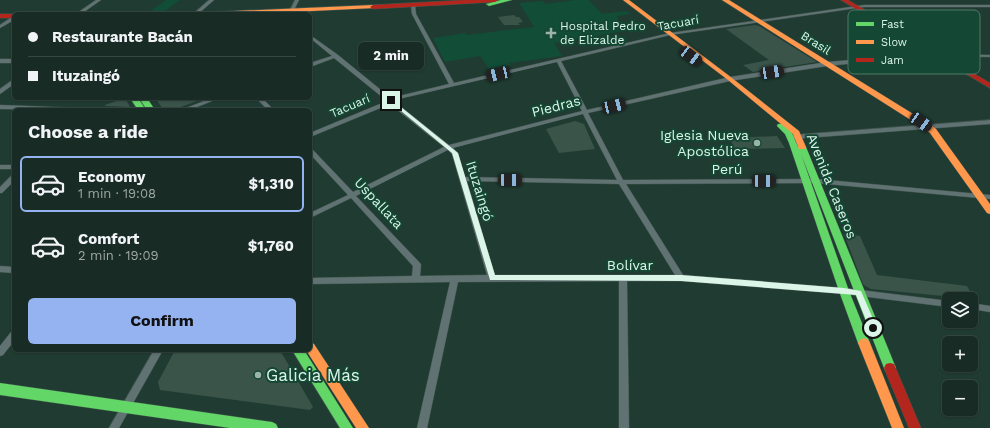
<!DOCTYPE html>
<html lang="en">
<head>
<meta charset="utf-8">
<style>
  body { margin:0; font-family:"Work Sans",sans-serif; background:#253832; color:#f1f3f6; height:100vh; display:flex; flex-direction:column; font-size:15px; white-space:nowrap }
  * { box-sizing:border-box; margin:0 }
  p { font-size:13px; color:#9fa7a7 }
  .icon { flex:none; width:22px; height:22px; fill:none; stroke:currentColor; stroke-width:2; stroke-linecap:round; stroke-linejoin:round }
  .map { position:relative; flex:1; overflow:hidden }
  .side { position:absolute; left:12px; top:108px; width:300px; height:244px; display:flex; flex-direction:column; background:#182c25; border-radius:6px; box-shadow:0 1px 3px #0004,0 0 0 1px #364842 }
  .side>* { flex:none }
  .banner { position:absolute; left:12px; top:12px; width:300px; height:88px; border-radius:6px; box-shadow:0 1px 3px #0004,0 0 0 1px #364842; display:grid; align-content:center; height:88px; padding:0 16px; background:#182c25 }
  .buttons { position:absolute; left:942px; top:292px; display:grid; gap:8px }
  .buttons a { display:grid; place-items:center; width:36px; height:36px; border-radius:6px; background:#182c25; box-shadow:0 1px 3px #0004,0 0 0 1px #364842; font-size:20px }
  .end { position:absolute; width:18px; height:18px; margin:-9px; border:5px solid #dbf5e8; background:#111; box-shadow:0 0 0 2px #111 }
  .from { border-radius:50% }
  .bubble { position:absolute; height:28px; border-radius:6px; background:#182c25; box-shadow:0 1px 3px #0004,0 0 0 1px #364842; font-size:13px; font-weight:700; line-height:28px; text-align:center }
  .car { position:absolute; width:12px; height:24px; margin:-12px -6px; border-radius:5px; box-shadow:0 0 3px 1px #0007; background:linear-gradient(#222 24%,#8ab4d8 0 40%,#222 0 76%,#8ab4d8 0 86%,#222 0) }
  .banner b { display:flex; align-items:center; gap:14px; height:38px; font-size:15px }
  .banner b+b { border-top:1px solid #364842 }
  .banner i { width:10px; height:10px; background:#f1f3f6 }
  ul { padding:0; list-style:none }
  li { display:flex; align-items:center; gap:12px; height:56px; margin:0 8px 6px; padding:0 8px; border:2px solid transparent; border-radius:6px }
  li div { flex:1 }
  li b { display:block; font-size:15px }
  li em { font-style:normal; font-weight:700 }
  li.current { border-color:#95b2f1 }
  li>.icon { width:36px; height:36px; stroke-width:1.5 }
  h2 { padding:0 16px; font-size:18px; line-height:48px }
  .primary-button { display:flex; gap:8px; margin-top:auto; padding:8px 16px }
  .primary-button a { flex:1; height:46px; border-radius:6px; background:#95b2f1; color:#111; font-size:16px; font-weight:700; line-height:46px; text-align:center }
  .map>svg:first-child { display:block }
  .built { fill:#124d38 }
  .building { fill:#3a544a }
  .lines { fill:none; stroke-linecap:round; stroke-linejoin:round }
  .street-casing { stroke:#40564d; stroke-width:1 }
  .fast-casing { stroke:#40564d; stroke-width:1 }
  .slow-casing { stroke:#40564d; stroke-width:1 }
  .jam-casing { stroke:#40564d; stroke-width:1 }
  .street { fill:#617273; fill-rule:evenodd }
  .fast { fill:#63d668; fill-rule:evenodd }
  .slow { fill:#ff974d; fill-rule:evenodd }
  .jam { fill:#b3261e; fill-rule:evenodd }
  .route { fill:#dbf5e8 }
  .poi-dot { fill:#9ab4a8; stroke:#144734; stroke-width:1.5 }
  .labels { text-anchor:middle; stroke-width:4; stroke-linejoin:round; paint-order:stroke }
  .far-street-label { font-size:12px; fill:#dbf5e8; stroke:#144734 }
  .far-poi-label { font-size:12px; fill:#dbf5e8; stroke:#144734; text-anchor:start }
  .street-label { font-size:14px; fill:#dbf5e8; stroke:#144734 }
  .poi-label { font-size:14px; fill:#dbf5e8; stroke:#144734; text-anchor:end }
  .near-poi-label { font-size:17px; fill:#dbf5e8; stroke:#144734; text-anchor:start }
  .key { fill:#144734; stroke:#507b6a; stroke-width:1 }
  .key-label { font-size:11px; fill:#dbf5e8 }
</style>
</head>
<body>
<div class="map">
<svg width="990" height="428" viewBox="0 0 990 428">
  <rect width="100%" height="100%" fill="#203b31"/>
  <path class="built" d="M 166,0 L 180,0 L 164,12 L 149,12 Z
    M 575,0 L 589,0 L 602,14 L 626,11 L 631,14 L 617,16 L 618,20 L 629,30 L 554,43 L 562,56 L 509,63 L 510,65 L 489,69 L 480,56 L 445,62 L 433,38 L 465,33 L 467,35 L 534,27 L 519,3 L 543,1 L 545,4 Z"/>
  <path class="building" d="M 514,15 L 516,17 L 519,17 L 523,22 L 518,23 L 520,25 L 504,25 L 498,17 Z
    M 755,25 L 759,26 L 817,62 L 753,72 L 743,65 L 769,60 L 726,29 Z
    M 125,98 L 130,107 L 105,106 L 105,105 Z
    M 155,98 L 202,98 L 203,99 L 172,110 L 164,110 Z
    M 575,121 L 584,124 L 595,149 L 559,153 L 546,129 Z
    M 777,136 L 785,148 L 735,149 L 729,138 Z
    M 844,234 L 860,236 L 877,275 L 967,286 L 974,299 L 871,289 L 865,286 L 863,284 Z
    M 175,350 L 280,350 L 313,407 L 310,410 L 160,390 L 158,382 Z"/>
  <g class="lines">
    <defs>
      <path id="street" d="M 96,0 L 101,0 L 81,14 L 76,14 Z
        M 209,0 L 214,0 L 198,14 L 193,14 Z
        M 295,0 L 299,0 L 292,14 L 288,14 Z
        M 411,4 L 415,5 L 416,14 L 454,83 L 670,33 L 864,5 L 990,5 L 990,7 L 864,7 L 670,35 L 561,61 L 587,110 L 730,77 L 827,62 L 925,54 L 990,55 L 990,57 L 925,56 L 827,66 L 730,81 L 588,113 L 623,180 L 816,179 L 990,195 L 990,199 L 816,183 L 626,184 L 683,275 L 844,288 L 949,301 L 949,307 L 844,294 L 681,281 L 627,281 L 629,428 L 619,428 L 619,281 L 458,282 L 427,428 L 417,428 L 450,282 L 310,284 L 310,278 L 412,276 L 413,266 L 351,198 L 310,218 L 310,213 L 348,195 L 310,154 L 310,148 L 312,149 L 353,192 L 444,147 L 390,104 L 310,137 L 310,133 L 387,101 L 334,58 L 310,67 L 310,63 L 332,56 L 310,38 L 310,35 L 338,55 L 392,99 L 399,96 L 449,84 L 412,14 ZM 557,62 L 582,111 L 449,145 L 395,102 L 403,98 ZM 583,114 L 617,180 L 465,177 L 458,153 L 453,148 ZM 448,150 L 452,154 L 487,275 L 420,276 L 421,265 L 420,263 L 356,196 ZM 467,181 L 619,184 L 675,275 L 495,275 Z
        M 12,17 L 14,17 L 14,20 L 0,28 L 0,25 Z
        M 0,59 L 14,59 L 14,63 L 0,63 Z
        M 14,79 L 14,84 L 0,94 L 0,89 Z
        M 212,98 L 220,98 L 189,110 L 181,110 Z
        M 256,98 L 262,98 L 274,110 L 268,110 Z
        M 0,105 L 79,108 L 82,110 L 0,109 Z
        M 990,120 L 990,124 L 793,139 L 790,137 L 793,135 Z
        M 0,165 L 14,165 L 14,169 L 0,169 Z
        M 12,175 L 14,175 L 14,181 L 2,193 L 0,193 L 0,187 Z
        M 0,266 L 14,267 L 14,273 L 0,272 Z
        M 971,303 L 990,306 L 990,312 L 971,309 Z
        M 14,331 L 14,341 L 3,355 L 0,356 L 0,346 L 11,332 Z
        M 154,350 L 163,350 L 119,428 L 109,428 Z"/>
      <path id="fast" d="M 501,0 L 512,0 L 489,6 L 486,4 Z
        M 130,98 L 138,98 L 146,110 L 138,110 Z
        M 139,98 L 147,98 L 155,110 L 147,110 Z
        M 778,124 L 784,124 L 792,133 L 798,147 L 802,145 L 806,147 L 896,368 L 894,372 L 890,373 L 886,372 L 884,368 L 801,154 L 849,291 L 870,343 L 868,346 L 864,348 L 860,346 L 858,343 L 839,291 L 789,143 L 785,134 L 777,126 Z
        M 292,350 L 304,350 L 353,428 L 340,428 Z
        M 0,383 L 272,422 L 276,424 L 278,428 L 230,428 L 0,395 Z"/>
      <path id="slow" d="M 623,0 L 629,0 L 732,78 L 799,131 L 806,147 L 805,149 L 799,149 L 793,134 L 728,80 Z
        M 722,0 L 729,0 L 931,125 L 936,129 L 990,204 L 990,214 L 987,213 L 930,133 L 925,129 Z
        M 373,5 L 376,7 L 375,8 L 251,14 L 209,14 L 212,12 Z
        M 864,338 L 868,340 L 870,343 L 904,428 L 892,428 L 858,343 L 860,340 Z
        M 310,342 L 314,344 L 369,428 L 356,428 L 306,350 L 310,350 Z"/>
      <path id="jam" d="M 466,0 L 498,0 L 495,2 L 373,9 L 370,7 L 373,5 Z
        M 841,0 L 848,0 L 990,83 L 990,88 Z
        M 0,14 L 14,14 L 14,18 L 0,18 Z
        M 890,363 L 894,364 L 921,428 L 909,428 L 884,368 L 886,364 Z"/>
    </defs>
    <use href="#street" class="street-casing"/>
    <use href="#fast" class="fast-casing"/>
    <use href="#slow" class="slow-casing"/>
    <use href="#jam" class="jam-casing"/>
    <use href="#street" class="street"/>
    <use href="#fast" class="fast"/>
    <use href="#slow" class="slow"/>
    <use href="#jam" class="jam"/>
  </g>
  <path class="route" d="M 391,99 L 458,153 L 495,275 L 681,275 L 844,288 L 861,291 L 877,328 L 876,330 L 870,330 L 856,295 L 844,294 L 681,281 L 490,280 L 452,153 L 389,101 L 388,100 Z"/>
  <g class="poi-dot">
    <path d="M549 27h4v4h4v4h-4v4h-4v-4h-4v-4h4z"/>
    <circle cx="757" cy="143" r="4"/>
    <circle cx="258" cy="375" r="4"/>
  </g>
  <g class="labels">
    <g class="far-street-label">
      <text transform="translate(678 23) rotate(-10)" y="4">Tacuarí</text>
      <text transform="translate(816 43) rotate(32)" y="4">Brasil</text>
      <text transform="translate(350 106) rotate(-23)" y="4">Tacuarí</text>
    </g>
    <g class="far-poi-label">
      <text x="560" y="30">Hospital Pedro<tspan x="560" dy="14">de Elizalde</tspan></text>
    </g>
    <g class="street-label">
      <text transform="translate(556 106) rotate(-14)" y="5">Piedras</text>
      <text x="727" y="174">Perú</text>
      <text transform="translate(832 186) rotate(68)" y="5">Avenida Caseros</text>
      <text transform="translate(480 191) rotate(73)" y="5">Ituzaingó</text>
      <text transform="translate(379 203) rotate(47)" y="5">Uspallata</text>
      <text x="630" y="270">Bolívar</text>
    </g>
    <g class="poi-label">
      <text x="749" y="140">Iglesia Nueva<tspan x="749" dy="16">Apostólica</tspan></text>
    </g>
    <g class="near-poi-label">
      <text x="266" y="381">Galicia Más</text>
    </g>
  </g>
  <rect x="848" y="10" width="132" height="64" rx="6" class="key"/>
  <rect x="856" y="22" width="18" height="4" fill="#63d668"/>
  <rect x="856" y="40" width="18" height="4" fill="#ff974d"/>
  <rect x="856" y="58" width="18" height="4" fill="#b3261e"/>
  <g class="key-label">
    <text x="881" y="28">Fast</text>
    <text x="881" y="46">Slow</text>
    <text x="881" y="64">Jam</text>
  </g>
</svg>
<div class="buttons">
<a><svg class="icon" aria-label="layers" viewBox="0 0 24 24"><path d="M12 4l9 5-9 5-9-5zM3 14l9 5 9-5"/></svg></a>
<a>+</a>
<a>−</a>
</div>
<i class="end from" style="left:873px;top:328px"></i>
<i class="end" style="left:391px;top:100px"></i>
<div class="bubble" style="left:358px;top:42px;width:66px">2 min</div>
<i class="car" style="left:691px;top:56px;rotate:127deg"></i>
<i class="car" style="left:772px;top:72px;rotate:81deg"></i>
<i class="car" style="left:498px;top:74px;rotate:257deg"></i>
<i class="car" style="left:614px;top:106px;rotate:77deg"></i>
<i class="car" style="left:921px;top:122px;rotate:125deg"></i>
<i class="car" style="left:510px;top:180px;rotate:91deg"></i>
<i class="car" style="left:764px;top:181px;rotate:90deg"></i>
<div class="banner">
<b><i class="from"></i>Restaurante Bacán</b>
<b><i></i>Ituzaingó</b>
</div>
<section class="side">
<h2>Choose a ride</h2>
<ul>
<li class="current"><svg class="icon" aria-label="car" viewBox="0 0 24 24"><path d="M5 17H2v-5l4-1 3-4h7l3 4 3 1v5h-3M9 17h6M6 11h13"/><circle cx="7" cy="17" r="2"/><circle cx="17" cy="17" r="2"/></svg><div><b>Economy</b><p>1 min · 19:08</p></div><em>$1,310</em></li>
<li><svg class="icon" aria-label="car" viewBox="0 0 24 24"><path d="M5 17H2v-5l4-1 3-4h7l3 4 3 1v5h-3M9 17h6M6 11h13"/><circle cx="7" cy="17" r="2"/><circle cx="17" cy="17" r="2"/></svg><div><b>Comfort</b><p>2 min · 19:09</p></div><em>$1,760</em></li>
</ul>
<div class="primary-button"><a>Confirm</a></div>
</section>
</div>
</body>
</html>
